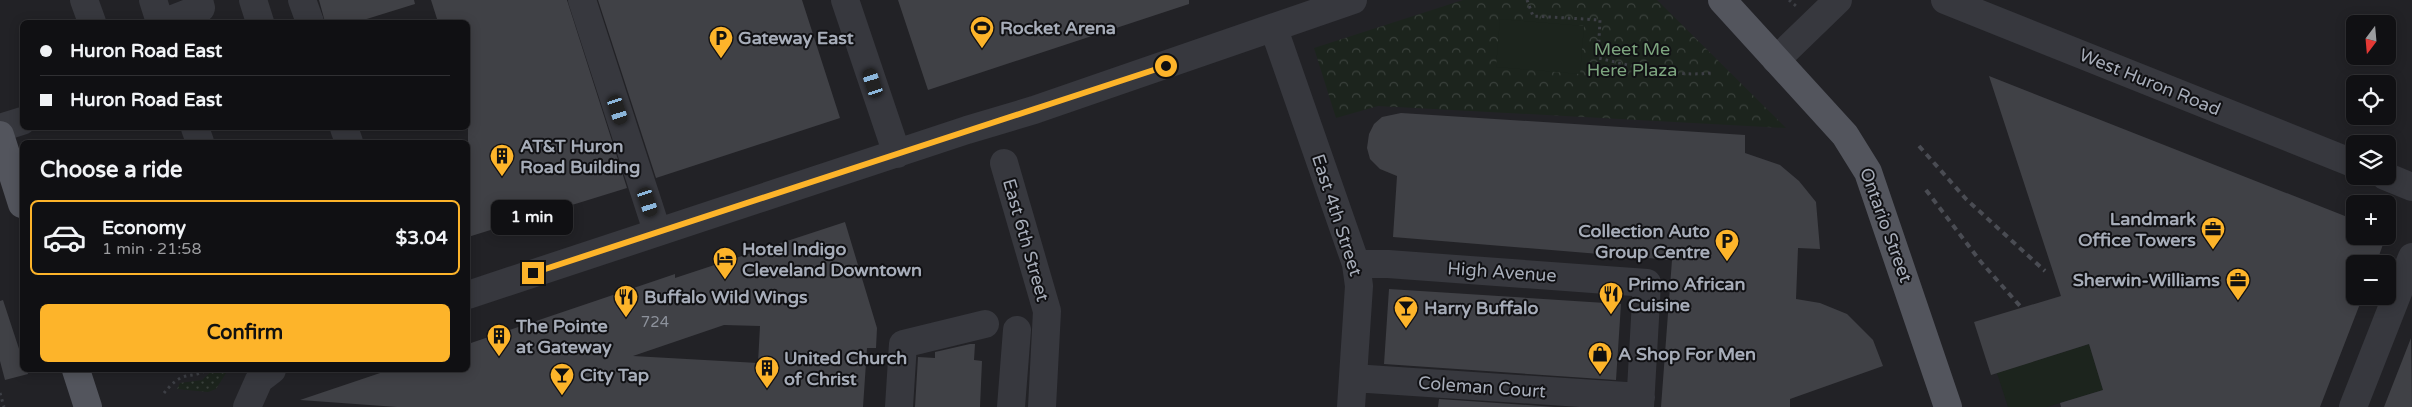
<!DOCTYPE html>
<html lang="en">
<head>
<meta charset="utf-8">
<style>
  body { margin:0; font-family:"Varela Round",sans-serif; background:#19191c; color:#f1f3f6; height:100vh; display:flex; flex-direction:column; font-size:19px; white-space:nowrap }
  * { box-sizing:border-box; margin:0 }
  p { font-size:16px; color:#9c9da0 }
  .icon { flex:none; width:28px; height:28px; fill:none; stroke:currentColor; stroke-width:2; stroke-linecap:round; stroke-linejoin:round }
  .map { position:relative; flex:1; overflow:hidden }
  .side { position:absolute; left:20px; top:140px; width:450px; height:232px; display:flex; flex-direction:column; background:#101013; border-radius:8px; box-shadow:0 2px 12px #0003,0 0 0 1px #303033 }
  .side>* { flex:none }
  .top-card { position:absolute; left:20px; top:20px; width:450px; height:110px; border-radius:8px; box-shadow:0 2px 12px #0003,0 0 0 1px #303033; display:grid; align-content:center; height:110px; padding:0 20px; background:#101013 }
  .needle { width:32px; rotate:196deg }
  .controls { position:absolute; left:2346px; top:15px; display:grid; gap:10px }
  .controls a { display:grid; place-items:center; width:50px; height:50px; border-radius:8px; background:#101013; box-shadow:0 2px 12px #0003,0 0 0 1px #303033; font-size:25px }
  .end { position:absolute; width:22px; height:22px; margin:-11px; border:6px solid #fdb42a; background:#111; box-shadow:0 0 0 2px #111 }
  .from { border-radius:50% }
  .bubble { position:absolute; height:35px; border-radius:8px; background:#101013; box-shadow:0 2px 12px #0003,0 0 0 1px #303033; font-size:16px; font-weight:700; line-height:35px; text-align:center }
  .car { position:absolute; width:15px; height:30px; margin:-15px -8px; border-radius:6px; box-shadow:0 0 4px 1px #0007; background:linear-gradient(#222 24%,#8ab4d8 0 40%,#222 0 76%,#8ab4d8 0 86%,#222 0) }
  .top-card b { display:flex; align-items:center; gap:18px; height:48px; font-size:19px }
  .top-card b+b { border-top:1px solid #303033 }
  .top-card i { width:12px; height:12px; background:#f1f3f6 }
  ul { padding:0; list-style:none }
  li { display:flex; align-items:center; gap:15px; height:75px; margin:0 10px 8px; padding:0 10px; border:2px solid transparent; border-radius:8px }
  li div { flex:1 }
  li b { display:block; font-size:19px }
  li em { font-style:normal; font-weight:700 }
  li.current { border-color:#fdb42a }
  li>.icon { width:45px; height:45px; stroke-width:1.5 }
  h2 { padding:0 20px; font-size:22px; line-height:60px }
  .button { display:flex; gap:10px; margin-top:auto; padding:10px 20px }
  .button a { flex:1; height:58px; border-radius:8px; background:#fdb42a; color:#111; font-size:20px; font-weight:700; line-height:58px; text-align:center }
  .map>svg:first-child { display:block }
  .built { fill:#222226; fill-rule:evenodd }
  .grass { fill:url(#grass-dots) }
  .park { fill:url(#park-crowns) }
  .garden { fill:#1c241d }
  .building { fill:#404146; fill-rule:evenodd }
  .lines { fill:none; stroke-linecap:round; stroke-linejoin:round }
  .path { stroke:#3d3f45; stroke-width:3; stroke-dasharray:2.5 4; stroke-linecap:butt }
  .minor { stroke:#37383e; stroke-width:28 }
  .major { stroke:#53555d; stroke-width:28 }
  .rail { stroke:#4a4c53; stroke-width:4; stroke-dasharray:6 5; stroke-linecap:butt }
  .route { stroke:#fdb42a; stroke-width:6 }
  .labels { text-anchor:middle; stroke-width:4; stroke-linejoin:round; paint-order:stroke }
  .number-label { font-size:15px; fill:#8d929c }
  .poi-label { font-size:18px; font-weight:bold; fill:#a7adb9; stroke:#111114; text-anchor:start }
  .park-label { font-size:18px; fill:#7da57f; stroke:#111114 }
  .street-label { font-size:18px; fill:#a7adb9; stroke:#111114 }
</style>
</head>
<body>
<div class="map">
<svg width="2412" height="407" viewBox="0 0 2412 407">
  <defs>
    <pattern id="grass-dots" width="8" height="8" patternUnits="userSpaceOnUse" patternTransform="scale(1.25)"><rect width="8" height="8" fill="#1c241d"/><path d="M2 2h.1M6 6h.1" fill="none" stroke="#3a413c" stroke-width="1.8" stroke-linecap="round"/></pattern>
    <pattern id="park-crowns" width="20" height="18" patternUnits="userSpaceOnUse" patternTransform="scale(1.25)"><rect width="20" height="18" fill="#1c241d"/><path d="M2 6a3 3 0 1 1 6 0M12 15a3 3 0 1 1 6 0" fill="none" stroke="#3a413c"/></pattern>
  </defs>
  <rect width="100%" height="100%" fill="#161619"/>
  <path class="built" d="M 0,0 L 2412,0 L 2412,407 L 0,407 ZM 22,22 L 468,22 L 468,128 L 22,128 ZM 2355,24 L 2388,24 L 2388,56 L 2355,56 ZM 2355,84 L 2388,84 L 2388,116 L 2355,116 ZM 22,142 L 468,142 L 468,370 L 22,370 ZM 2355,144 L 2388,144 L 2388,176 L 2355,176 ZM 2355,204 L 2388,204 L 2388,236 L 2355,236 ZM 2355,264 L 2388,264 L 2388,296 L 2355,296 Z"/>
  <path class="grass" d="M 213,370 L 228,370 L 216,389 L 208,392 L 177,389 L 180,383 L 202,380 Z"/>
  <path class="park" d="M 1463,0 L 1657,0 L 1786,128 L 1378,106 L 1336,118 L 1314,48 Z"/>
  <path class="garden" d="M 1500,19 L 1584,26 L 1580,74 L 1496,67 Z
    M 2089,344 L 2103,390 L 2047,407 L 2008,407 L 1997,373 Z"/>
  <path class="building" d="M 319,0 L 414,0 L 415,4 L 357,22 L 325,22 Z
    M 431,0 L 567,0 L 627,188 L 468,237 L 468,22 L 438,22 Z
    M 598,0 L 802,0 L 840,118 L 656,178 Z
    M 898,0 L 1189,0 L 1189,4 L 928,90 Z
    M 1989,76 L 2355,220 L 2355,236 L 2386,236 L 2376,264 L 2355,264 L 2355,296 L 2363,296 L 2320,407 L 2061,407 L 2060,403 L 2103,390 L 2089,344 L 1991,375 L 1974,322 L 2061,296 Z
    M 1401,113 L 1745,135 L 1745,153 L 1780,165 L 1799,181 L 1816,202 L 1820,249 L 1798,248 L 1796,299 L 1820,303 L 1847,314 L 1873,340 L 1883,366 L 1790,399 L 1790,407 L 1661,407 L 1672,260 L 1393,237 L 1397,176 L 1380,169 L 1370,159 L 1367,148 L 1369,134 L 1374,124 L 1382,117 Z
    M 845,222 L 877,328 L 876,348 L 867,348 L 863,407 L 397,407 L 300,400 L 389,370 L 468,370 L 468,344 L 675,274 L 675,278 ZM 724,325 L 760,326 L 758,363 L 633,356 Z
    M 1389,289 L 1621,304 L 1616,380 L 1384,364 Z
    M 3,300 L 22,358 L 22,370 L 27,370 L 28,374 L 5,380 L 0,361 L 0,301 Z
    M 2411,338 L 2412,407 L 2384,407 Z
    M 970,344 L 975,344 L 974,360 L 982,361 L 980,407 L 915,407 L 918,357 L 935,358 L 935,352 Z
    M 1439,399 L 1555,407 L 1438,407 Z"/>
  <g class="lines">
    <path class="path" d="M 1527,0 L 1533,16 L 1600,20 L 1598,58 C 1636,67 1672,77 1712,73
      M 1789,0 L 1796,6
      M 0,393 L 4,407
      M 164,393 C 169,387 175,380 183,377 C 191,374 198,376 206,370"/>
    <path class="minor" d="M 84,0 L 92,22
      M 153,0 L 160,22
      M 253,0 L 260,22
      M 302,0 L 310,22
      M 582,0 L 657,231
      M 845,0 L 897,154
      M 1945,0 L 2355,164
      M 165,22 L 201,8 L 199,0
      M 1274,29 L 1356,264 L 1359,286 L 1351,407
      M 1776,60 L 1838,0
      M 0,128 L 22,121
      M 195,128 L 200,142
      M 344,128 L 349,142
      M 1004,163 L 1047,311 L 1042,407
      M 2385,176 L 2412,187
      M 1356,264 L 1388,264 L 1647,283 L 1640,407
      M 468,295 L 967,130 L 1034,110 L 1353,0
      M 1353,378 L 1641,397
      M 247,407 L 259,380 L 272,370
      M 899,407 L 903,344 L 985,324
      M 1011,407 L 1017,330
      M 2353,407 L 2412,257"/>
    <path class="major" d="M 1722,0 L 1845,135 L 1868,172 L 1948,407
      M 0,135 L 22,204
      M 76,370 L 88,407"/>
    <path class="rail" d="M 1919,146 L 1966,199 L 2045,271
      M 1926,190 L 1981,262 L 2020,306"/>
  </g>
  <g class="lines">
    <path class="route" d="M 533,273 L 1166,66"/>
  </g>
  <defs>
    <symbol id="stadium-pin" viewBox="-11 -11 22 30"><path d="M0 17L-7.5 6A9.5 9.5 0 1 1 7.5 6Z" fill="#fdb42a" stroke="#111114"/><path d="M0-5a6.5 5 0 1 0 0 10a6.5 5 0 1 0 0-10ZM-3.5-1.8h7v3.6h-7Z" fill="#111"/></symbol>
    <symbol id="parking-pin" viewBox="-11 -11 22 30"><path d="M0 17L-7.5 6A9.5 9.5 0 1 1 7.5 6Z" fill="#fdb42a" stroke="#111114"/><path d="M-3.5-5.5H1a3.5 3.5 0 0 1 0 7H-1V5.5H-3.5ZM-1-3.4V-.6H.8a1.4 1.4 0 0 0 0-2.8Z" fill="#111"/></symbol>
    <symbol id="building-pin" viewBox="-11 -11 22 30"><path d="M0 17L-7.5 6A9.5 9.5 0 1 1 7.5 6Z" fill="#fdb42a" stroke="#111114"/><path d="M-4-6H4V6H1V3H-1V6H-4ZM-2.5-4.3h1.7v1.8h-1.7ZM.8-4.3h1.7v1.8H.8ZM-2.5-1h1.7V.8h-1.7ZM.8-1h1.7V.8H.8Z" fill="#111"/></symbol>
    <symbol id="office-pin" viewBox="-11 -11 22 30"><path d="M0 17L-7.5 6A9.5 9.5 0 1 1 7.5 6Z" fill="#fdb42a" stroke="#111114"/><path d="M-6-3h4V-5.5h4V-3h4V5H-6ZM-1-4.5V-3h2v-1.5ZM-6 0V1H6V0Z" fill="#111"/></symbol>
    <symbol id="hotel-pin" viewBox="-11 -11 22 30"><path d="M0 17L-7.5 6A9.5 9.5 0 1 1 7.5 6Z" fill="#fdb42a" stroke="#111114"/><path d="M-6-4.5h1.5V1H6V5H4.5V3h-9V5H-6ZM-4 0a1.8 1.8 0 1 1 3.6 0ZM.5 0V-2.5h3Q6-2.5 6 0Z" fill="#111"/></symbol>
    <symbol id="restaurant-pin" viewBox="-11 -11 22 30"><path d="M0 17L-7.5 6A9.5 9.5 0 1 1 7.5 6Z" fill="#fdb42a" stroke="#111114"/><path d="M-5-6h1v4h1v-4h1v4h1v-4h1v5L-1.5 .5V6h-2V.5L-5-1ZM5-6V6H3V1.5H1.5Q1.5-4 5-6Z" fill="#111"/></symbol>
    <symbol id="bar-pin" viewBox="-11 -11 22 30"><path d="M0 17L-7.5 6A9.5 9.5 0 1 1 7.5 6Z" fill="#fdb42a" stroke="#111114"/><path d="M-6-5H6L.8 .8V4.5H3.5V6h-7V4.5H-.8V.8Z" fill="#111"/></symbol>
    <symbol id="shop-pin" viewBox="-11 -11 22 30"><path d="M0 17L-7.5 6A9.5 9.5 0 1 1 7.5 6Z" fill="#fdb42a" stroke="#111114"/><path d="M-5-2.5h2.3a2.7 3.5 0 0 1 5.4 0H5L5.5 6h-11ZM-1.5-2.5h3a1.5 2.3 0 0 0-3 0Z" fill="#111"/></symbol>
  </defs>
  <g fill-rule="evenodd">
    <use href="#stadium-pin" x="968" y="14" width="28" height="38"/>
    <use href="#parking-pin" x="707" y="24" width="28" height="38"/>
    <use href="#building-pin" x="488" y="142" width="28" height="38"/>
    <use href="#office-pin" x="2199" y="215" width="28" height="38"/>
    <use href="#parking-pin" x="1713" y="227" width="28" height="38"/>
    <use href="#hotel-pin" x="711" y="245" width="28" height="38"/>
    <use href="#office-pin" x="2224" y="266" width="28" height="38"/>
    <use href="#restaurant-pin" x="1597" y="280" width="28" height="38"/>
    <use href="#restaurant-pin" x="612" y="283" width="28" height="38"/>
    <use href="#bar-pin" x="1392" y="294" width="28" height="38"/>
    <use href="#building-pin" x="485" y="322" width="28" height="38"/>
    <use href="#shop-pin" x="1586" y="340" width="28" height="38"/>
    <use href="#building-pin" x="753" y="354" width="28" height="38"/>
    <use href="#bar-pin" x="548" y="361" width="28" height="38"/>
  </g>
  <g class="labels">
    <g class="number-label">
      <text x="655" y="327">724</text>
    </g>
    <g class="poi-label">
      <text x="1000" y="34">Rocket Arena</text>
      <text x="738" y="44">Gateway East</text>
      <text x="520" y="152">AT&amp;T Huron<tspan x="520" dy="21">Road Building</tspan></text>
      <text x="2196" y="225" text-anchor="end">Landmark<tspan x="2196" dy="21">Office Towers</tspan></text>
      <text x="1710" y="237" text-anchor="end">Collection Auto<tspan x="1710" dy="21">Group Centre</tspan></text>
      <text x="742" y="255">Hotel Indigo<tspan x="742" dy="21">Cleveland Downtown</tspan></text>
      <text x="2220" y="286" text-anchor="end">Sherwin-Williams</text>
      <text x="1628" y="290">Primo African<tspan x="1628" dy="21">Cuisine</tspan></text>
      <text x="644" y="303">Buffalo Wild Wings</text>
      <text x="1424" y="314">Harry Buffalo</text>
      <text x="516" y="332">The Pointe<tspan x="516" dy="21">at Gateway</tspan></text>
      <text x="1618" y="360">A Shop For Men</text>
      <text x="784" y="364">United Church<tspan x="784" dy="21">of Christ</tspan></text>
      <text x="580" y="381">City Tap</text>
    </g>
    <g class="park-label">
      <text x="1632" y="55">Meet Me<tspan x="1632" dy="21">Here Plaza</tspan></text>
    </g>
    <g class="street-label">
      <text transform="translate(2150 82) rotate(22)" y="6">West Huron Road</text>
      <text transform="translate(1337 215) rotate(72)" y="6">East 4th Street</text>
      <text transform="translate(1886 225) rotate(70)" y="6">Ontario Street</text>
      <text transform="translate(1026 240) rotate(74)" y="6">East 6th Street</text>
      <text transform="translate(1502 272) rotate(4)" y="6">High Avenue</text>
      <text transform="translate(1482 387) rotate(4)" y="6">Coleman Court</text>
    </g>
  </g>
</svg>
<div class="controls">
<a><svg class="needle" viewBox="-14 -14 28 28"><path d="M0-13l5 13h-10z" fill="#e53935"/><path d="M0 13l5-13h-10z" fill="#9c9da0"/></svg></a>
<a><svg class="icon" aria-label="locate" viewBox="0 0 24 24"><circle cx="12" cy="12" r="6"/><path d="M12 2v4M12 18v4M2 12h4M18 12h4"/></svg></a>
<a><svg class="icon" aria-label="layers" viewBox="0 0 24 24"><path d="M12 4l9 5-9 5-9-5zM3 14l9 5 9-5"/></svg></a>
<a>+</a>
<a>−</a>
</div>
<i class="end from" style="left:1166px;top:66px"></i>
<i class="end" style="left:533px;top:273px"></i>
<div class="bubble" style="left:491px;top:200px;width:82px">1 min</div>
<i class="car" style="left:873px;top:83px;rotate:342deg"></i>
<i class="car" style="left:618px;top:110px;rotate:162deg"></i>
<i class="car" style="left:648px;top:202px;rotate:162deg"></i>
<div class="top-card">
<b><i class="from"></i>Huron Road East</b>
<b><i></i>Huron Road East</b>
</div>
<section class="side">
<h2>Choose a ride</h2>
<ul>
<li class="current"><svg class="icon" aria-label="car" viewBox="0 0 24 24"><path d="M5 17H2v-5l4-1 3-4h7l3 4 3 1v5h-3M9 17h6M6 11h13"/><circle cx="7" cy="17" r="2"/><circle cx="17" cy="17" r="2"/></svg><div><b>Economy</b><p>1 min · 21:58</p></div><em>$3.04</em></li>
</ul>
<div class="button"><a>Confirm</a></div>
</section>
</div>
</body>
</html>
